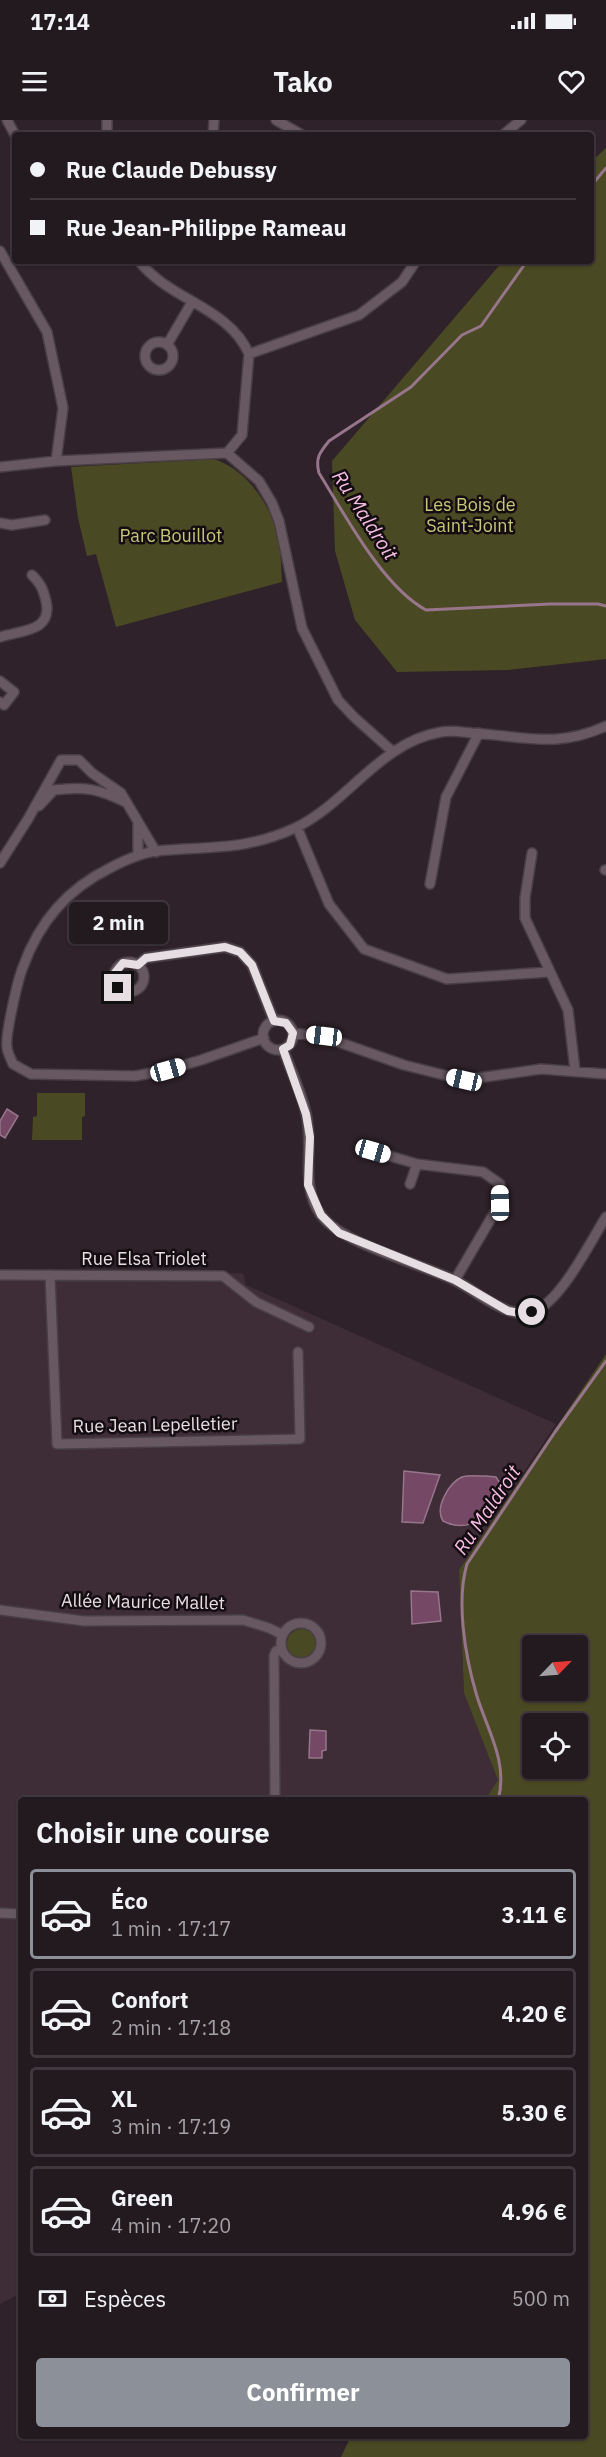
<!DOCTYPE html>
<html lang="fr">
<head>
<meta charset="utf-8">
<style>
  body { margin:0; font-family:"IBM Plex Sans",sans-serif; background:#2f272d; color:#f1f3f6; height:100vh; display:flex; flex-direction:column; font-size:22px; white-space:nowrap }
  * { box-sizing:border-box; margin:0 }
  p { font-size:20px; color:#a3a1a5 }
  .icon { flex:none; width:33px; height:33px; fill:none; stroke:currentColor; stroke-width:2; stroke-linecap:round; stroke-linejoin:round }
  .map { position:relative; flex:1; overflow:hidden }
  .details { position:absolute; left:18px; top:1677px; width:570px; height:642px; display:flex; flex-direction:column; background:#231a20; border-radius:6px; box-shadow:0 2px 4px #0004,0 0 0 2px #40383e }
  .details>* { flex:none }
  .hud { position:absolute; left:12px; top:12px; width:582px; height:132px; border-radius:6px; box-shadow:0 2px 4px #0004,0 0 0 2px #40383e; display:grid; align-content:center; height:132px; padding:0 18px; background:#231a20 }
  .needle { width:39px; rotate:65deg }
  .tools { position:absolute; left:522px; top:1515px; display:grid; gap:12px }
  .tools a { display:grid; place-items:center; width:66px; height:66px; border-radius:6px; background:#231a20; box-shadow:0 2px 4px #0004,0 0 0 2px #40383e; font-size:30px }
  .end { position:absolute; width:27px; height:27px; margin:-14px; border:8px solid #e7dee3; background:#111; box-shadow:0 0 0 3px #111 }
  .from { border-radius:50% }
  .bubble { position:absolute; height:42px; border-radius:6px; background:#231a20; box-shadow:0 2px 4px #0004,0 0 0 2px #40383e; font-size:20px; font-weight:700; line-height:42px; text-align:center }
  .car { position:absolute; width:18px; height:36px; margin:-18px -9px; border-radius:8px; box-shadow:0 0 4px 2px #0007; background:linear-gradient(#fff 24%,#345 0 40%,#fff 0 76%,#345 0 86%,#fff 0) }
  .hud b { display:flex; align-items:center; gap:21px; height:57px; font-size:22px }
  .hud b+b { border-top:2px solid #40383e }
  .hud i { width:15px; height:15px; background:#f1f3f6 }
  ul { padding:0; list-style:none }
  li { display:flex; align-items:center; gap:18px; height:90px; margin:0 12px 9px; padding:0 6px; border:3px solid #40383e; border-radius:6px }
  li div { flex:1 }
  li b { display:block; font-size:22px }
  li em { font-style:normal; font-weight:700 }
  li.selected { border-color:#8c9099 }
  li>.icon { width:54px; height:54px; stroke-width:1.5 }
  h2 { padding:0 18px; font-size:27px; line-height:72px }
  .pay { display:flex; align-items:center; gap:15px; height:66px; padding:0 18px; font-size:22px }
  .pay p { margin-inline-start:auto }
  .primary-button { display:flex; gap:12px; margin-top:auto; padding:12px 18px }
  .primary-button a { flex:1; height:69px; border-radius:6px; background:#8c9099; color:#fff; font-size:24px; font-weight:700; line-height:69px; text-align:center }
  .status { display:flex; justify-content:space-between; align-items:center; height:42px; padding:0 30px; background:#231a20; direction:ltr }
  .status svg { height:16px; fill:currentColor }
  header { display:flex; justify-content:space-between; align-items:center; height:78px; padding:0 18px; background:#231a20; font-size:27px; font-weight:700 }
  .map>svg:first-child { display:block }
  .built { fill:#3e2c37 }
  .green { fill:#494a23; fill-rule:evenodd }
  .water { fill:#754865; stroke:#97758b; stroke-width:1.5 }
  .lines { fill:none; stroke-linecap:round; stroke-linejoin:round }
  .stream { stroke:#97758b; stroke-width:3 }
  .minor-casing { stroke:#483e44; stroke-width:12 }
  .minor { stroke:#675861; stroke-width:9 }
  .route { stroke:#e7dee3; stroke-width:8 }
  .labels { text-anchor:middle; stroke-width:5; stroke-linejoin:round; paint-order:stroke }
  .park-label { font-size:18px; fill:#c6c877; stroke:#130d11 }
  .street-label { font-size:18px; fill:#e7dee3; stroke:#130d11 }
  .water-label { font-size:20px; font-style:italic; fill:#f7bce2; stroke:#130d11 }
</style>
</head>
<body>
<div class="status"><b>17:14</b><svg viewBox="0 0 49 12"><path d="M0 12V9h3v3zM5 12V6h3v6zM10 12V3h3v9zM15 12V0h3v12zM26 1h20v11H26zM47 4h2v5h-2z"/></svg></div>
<header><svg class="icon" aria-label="menu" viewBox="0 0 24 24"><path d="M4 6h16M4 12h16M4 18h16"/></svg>Tako<svg class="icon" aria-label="heart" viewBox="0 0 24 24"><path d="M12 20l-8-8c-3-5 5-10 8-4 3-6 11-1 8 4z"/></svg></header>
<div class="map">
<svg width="606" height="2337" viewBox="0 0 606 2337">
  <rect width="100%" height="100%" fill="#2f222a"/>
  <path class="built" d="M 243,1153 L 246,1165 L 556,1304 L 459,1450 L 464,1573 L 499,1660 L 485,1680 L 21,1680 L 21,2173 L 0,2184 L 0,1161 Z"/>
  <path class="green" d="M 606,28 L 606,539 L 508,550 L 397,552 L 355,500 L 335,431 L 332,341 L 503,141 L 591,141 L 591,42 Z
    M 213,339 C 246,348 272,386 279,420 C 281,433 281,448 282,462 L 116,507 L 96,434 L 87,436 L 78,398 L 71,347 Z
    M 37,973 L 85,973 L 85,996 L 82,997 L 82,1020 L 32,1020 L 33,997 L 37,996 Z
    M 606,1234 L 606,2337 L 341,2337 L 351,2316 L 585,2316 L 585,1680 L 485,1680 L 498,1660 L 464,1573 L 459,1450 ZM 532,1526 L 578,1526 L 578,1570 L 532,1570 ZM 532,1604 L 578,1604 L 578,1648 L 532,1648 Z
    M287 1524a15 15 0 1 1 30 0a15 15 0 1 1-30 0Z"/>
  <path class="water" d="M 7,989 L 18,996 L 5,1018 L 0,1015 L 0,1001 Z
    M 404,1351 L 440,1355 L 423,1403 L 402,1402 Z
    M 486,1356 L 496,1357 L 501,1365 C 497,1393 470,1415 443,1401 C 434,1387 450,1362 462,1357 C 468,1355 479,1356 486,1356 Z
    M 411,1471 L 438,1472 L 441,1501 L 412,1504 Z
    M 310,1610 L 326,1611 L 326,1630 L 322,1631 L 322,1638 L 309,1638 Z"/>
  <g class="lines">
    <path class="stream" d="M 591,66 L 606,48
      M 527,141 L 481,206 L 462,215 L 411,267 L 329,321 C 320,332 315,338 319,353 C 345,395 383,467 426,490 L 550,484 L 598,484 L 606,486
      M 498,1680 C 509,1642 486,1608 476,1573 C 465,1535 456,1481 467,1444 L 555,1312 L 606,1241"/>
    <defs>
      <path id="minor" d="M 7,0 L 15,15
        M 276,0 L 302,15
        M 107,15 L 107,0
        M 213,15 L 214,0
        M 503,15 L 521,0
        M 0,131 L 47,212 L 63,288 L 56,341
        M145 236a14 14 0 1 1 28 0a14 14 0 1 1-28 0Z
        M 167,225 L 192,182
        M 249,234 L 359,195 L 402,162 L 416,141
        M 227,333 L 259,361 L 272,383 L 279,401 L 302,508 L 338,580 L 354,597 L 392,631
        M 0,347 L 56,341 L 227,333 L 242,315 L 249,234 C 229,187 169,180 139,141
        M 0,403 L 12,405 L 45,400
        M 0,517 C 21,510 53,512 46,481 C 43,469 41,464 32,455
        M 0,561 L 14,572 L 4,585 L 0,582
        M 39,686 L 54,670 C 84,666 99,669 125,682
        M 138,702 L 138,735
        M 297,707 L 329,784 L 364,829 L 447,859 L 549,852
        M 532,733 L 525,778 L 525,798 L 568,890 L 575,950
        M 0,743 L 28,699 L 61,640 L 79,640 L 92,653 L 121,673 L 156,732
        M 605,750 L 606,750
        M 430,764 L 446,677 L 479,613
        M114 857a15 15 0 1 1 30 0a15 15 0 1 1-30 0Z
        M 137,845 L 146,838 L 225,827 L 240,832 L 252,845 L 274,901
        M263 915a15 15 0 1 1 30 0a15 15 0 1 1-30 0Z
        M 293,913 L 324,917 L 404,945 L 464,960 L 541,949 L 606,954
        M 264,918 L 201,940 L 167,950 L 135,956 L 31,954 L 13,944 C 11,939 7,932 7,927 C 5,915 18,859 23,847 C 39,802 67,769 110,748 C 125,740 140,733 157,731 C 209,726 245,731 295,708 C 348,683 380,622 441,612 C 451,610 462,612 472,613 C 523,616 556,629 606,606
        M 283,929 C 291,951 303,975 307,998 C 313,1030 300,1067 321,1095 C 342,1124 419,1143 454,1160 C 473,1169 490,1185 510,1191 C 516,1193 525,1194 532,1192 C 560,1184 590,1122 606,1097
        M 373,1031 L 417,1044 L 483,1052 L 500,1064 L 500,1083 L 455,1160
        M 410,1064 L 417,1044
        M 0,1155 L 223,1156 L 256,1182 L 309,1207
        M 50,1155 L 57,1324 L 300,1319 L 298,1232
        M 0,1490 L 84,1501 L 243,1500 L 269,1508 L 283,1515
        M281 1523a20 20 0 1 1 40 0a20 20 0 1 1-40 0Z
        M 275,1680 L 274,1536 L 276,1531 L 282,1529
        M 0,1793 L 21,1794"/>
    </defs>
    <use href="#minor" class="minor-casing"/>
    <use href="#minor" class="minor"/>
  </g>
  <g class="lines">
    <path class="route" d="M 118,868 L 115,864 L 114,854 L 123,843 L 138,845 L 146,838 L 225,827 L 240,832 L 252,845 L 274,901 L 286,903 L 293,913 L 290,925 L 283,929 L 306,994 L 310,1017 L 308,1065 L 321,1095 L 339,1113 L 455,1160 L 508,1191 L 520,1193 L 532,1192"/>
  </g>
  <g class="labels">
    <g class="park-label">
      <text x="470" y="391">Les Bois de<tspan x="470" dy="21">Saint-Joint</tspan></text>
      <text x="171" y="422">Parc Bouillot</text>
    </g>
    <g class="street-label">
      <text x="144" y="1145">Rue Elsa Triolet</text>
      <text transform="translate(155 1305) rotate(-1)" y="6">Rue Jean Lepelletier</text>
      <text transform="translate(143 1482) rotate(1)" y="6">Allée Maurice Mallet</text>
    </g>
    <g class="water-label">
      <text transform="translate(365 395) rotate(57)" y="7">Ru Maldroit</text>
      <text transform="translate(487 1390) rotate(-56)" y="7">Ru Maldroit</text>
    </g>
  </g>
</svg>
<div class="tools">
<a><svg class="needle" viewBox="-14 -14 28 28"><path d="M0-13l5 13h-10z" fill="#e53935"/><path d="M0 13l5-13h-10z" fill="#a3a1a5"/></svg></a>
<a><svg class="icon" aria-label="locate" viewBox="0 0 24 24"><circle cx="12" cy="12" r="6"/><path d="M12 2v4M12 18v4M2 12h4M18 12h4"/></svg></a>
</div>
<i class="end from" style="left:532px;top:1192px"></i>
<i class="end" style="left:118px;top:868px"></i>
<div class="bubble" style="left:69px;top:782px;width:99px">2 min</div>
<i class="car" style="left:324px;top:916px;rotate:277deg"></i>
<i class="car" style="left:168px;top:950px;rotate:74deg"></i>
<i class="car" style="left:464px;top:960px;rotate:283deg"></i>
<i class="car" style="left:373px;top:1031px;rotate:106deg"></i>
<i class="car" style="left:500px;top:1083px;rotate:359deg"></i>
<div class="hud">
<b><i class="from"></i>Rue Claude Debussy</b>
<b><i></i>Rue Jean-Philippe Rameau</b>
</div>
<section class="details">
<h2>Choisir une course</h2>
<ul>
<li class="selected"><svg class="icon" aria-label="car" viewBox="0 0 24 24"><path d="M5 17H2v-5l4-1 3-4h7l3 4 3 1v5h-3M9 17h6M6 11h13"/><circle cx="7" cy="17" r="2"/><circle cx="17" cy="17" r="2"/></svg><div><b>Éco</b><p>1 min · 17:17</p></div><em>3.11 €</em></li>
<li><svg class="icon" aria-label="car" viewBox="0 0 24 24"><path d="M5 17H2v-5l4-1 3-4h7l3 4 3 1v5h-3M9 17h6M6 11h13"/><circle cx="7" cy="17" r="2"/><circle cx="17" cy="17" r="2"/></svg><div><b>Confort</b><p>2 min · 17:18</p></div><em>4.20 €</em></li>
<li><svg class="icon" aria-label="car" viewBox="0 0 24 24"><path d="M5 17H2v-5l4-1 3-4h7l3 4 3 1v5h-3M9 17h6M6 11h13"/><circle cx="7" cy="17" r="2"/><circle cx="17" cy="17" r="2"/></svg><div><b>XL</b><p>3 min · 17:19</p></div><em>5.30 €</em></li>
<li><svg class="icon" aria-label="car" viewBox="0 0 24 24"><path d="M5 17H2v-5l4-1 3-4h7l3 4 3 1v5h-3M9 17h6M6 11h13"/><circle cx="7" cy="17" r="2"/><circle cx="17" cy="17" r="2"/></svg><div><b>Green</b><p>4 min · 17:20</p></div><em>4.96 €</em></li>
</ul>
<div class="pay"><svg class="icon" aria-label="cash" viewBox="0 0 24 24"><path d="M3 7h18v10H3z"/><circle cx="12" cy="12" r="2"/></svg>Espèces<p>500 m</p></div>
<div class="primary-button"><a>Confirmer</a></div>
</section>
</div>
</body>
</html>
